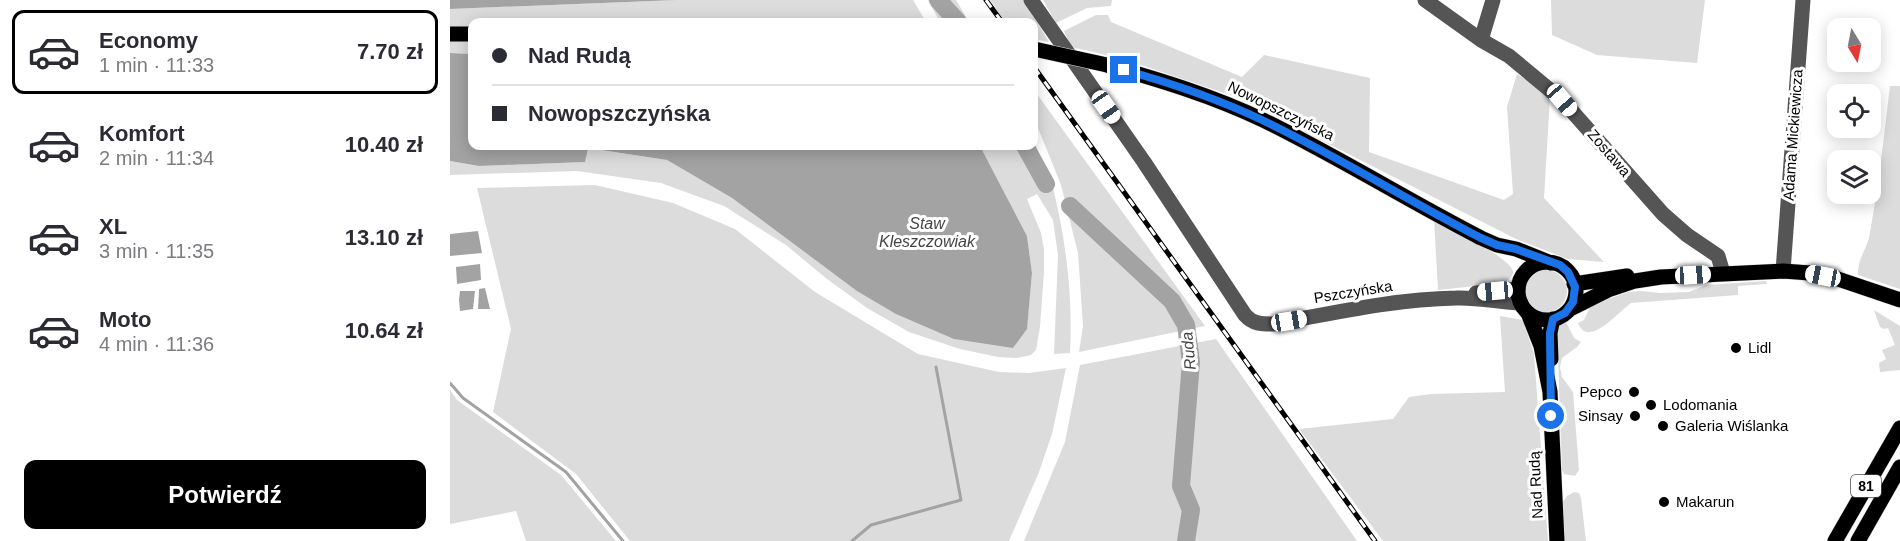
<!DOCTYPE html>
<html lang="pl">
<head>
<meta charset="utf-8">
<style>
  body { margin:0; font-family:Arial,sans-serif; background:#f7f7f7; color:#2b2b33; height:100vh; display:flex; flex-direction:column; font-size:22px; white-space:nowrap }
  * { box-sizing:border-box; margin:0 }
  p { font-size:20px; color:#7c7c81 }
  .icon { flex:none; width:33px; height:33px; fill:none; stroke:currentColor; stroke-width:2; stroke-linecap:round; stroke-linejoin:round }
  .map { position:relative; flex:1; overflow:hidden }
  .drawer { display:flex; flex-direction:column; background:#fff; width:450px }
  .drawer>* { flex:none }
  .top-card { position:absolute; left:18px; top:18px; width:570px; height:132px; border-radius:12px; box-shadow:0 3px 15px #0003; display:grid; align-content:center; height:132px; padding:0 24px; background:#fff }
  .needle { width:39px; rotate:170deg }
  .fabs { position:absolute; left:1377px; top:18px; display:grid; gap:12px }
  .fabs a { display:grid; place-items:center; width:54px; height:54px; border-radius:12px; background:#fff; box-shadow:0 3px 15px #0003; font-size:30px }
  .end { position:absolute; width:27px; height:27px; margin:-14px; border:8px solid #1a73e8; background:#fff; box-shadow:0 0 0 3px #fff }
  .from { border-radius:50% }
  .car { position:absolute; width:18px; height:36px; margin:-18px -9px; border-radius:8px; box-shadow:0 0 4px 2px #0007; background:linear-gradient(#fff 24%,#345 0 40%,#fff 0 76%,#345 0 86%,#fff 0) }
  .top-card b { display:flex; align-items:center; gap:21px; height:57px; font-size:22px }
  .top-card b+b { border-top:2px solid #e1e1e2 }
  .top-card i { width:15px; height:15px; background:#2b2b33 }
  ul { padding:10px 0 0; list-style:none }
  li { display:flex; align-items:center; gap:18px; height:84px; margin:0 12px 9px; padding:0 12px; border:3px solid transparent; border-radius:12px }
  li div { flex:1 }
  li b { display:block; font-size:22px }
  li em { font-style:normal; font-weight:700 }
  li.current { border-color:#000 }
  li>.icon { width:54px; height:54px; stroke-width:1.5 }
  .action { display:flex; gap:12px; margin-top:auto; padding:12px 24px }
  .action a { flex:1; height:69px; border-radius:12px; background:#000; color:#fff; font-size:24px; font-weight:700; line-height:69px; text-align:center }
  main { display:flex; flex:1; min-height:0 }
  .map>svg:first-child { display:block }
  .green { fill:#dcdcdc }
  .water { fill:#a3a3a3 }
  .lines { fill:none; stroke-linecap:round; stroke-linejoin:round }
  .stream { stroke:#a3a3a3; stroke-width:3 }
  .river { stroke:#a3a3a3; stroke-width:18 }
  .major-casing { stroke:#dbdbdb; stroke-width:16 }
  .minor { stroke:#555; stroke-width:15 }
  .major { stroke:#000; stroke-width:15 }
  .rail-casing { stroke:#000; stroke-width:5 }
  .rail { stroke:#fff; stroke-width:3; stroke-dasharray:9; stroke-linecap:butt }
  .major-bridge-casing { stroke:#dbdbdb; stroke-width:16; stroke-linecap:butt }
  .major-bridge { stroke:#000; stroke-width:15 }
  .route { stroke:#1a73e8; stroke-width:8 }
  .poi-dot { fill:#000; stroke:#fff; stroke-width:2 }
  .labels { text-anchor:middle; stroke-width:6; stroke-linejoin:round; paint-order:stroke }
  .shield { fill:#fff; stroke:#4c4c4c; stroke-width:1.5 }
  .shield-label { font-size:14px; font-weight:bold; fill:#000 }
  .street-label { font-size:15px; fill:#000; stroke:#fff }
  .poi-label { font-size:15px; fill:#000; stroke:#fff; text-anchor:start }
  .water-label { font-size:16px; font-style:italic; fill:#444; stroke:#fff }
</style>
</head>
<body>
<main>
<section class="drawer">
<ul>
<li class="current"><svg class="icon" aria-label="car" viewBox="0 0 24 24"><path d="M5 17H2v-5l4-1 3-4h7l3 4 3 1v5h-3M9 17h6M6 11h13"/><circle cx="7" cy="17" r="2"/><circle cx="17" cy="17" r="2"/></svg><div><b>Economy</b><p>1 min · 11:33</p></div><em>7.70 zł</em></li>
<li><svg class="icon" aria-label="car" viewBox="0 0 24 24"><path d="M5 17H2v-5l4-1 3-4h7l3 4 3 1v5h-3M9 17h6M6 11h13"/><circle cx="7" cy="17" r="2"/><circle cx="17" cy="17" r="2"/></svg><div><b>Komfort</b><p>2 min · 11:34</p></div><em>10.40 zł</em></li>
<li><svg class="icon" aria-label="car" viewBox="0 0 24 24"><path d="M5 17H2v-5l4-1 3-4h7l3 4 3 1v5h-3M9 17h6M6 11h13"/><circle cx="7" cy="17" r="2"/><circle cx="17" cy="17" r="2"/></svg><div><b>XL</b><p>3 min · 11:35</p></div><em>13.10 zł</em></li>
<li><svg class="icon" aria-label="car" viewBox="0 0 24 24"><path d="M5 17H2v-5l4-1 3-4h7l3 4 3 1v5h-3M9 17h6M6 11h13"/><circle cx="7" cy="17" r="2"/><circle cx="17" cy="17" r="2"/></svg><div><b>Moto</b><p>4 min · 11:36</p></div><em>10.64 zł</em></li>
</ul>
<div class="action"><a>Potwierdź</a></div>
</section>
<div class="map">
<svg width="1450" height="541" viewBox="0 0 1450 541">
  <rect width="100%" height="100%" fill="#fff"/>
  <path class="green" d="M 227,0 L 463,0 L 476,22 L 22,22 L 22,26 L 0,26 L 0,9 Z
    M 478,0 L 506,0 L 519,22 L 490,22 Z
    M 540,0 L 574,0 L 599,42 L 584,39 L 584,22 L 555,22 Z
    M 593,0 L 662,0 L 661,6 L 637,8 L 606,23 Z
    M 1101,0 L 1255,0 L 1247,63 L 1147,55 L 1102,35 Z
    M 646,15 L 658,15 L 661,22 L 792,77 L 814,55 L 920,78 L 919,152 L 1054,200 L 1063,194 L 1057,107 L 1067,74 L 1095,91 L 1100,97 L 1094,198 L 1154,262 L 1118,259 L 1066,239 L 786,97 L 670,58 L 621,47 L 614,31 Z
    M 0,41 L 22,41 L 22,54 L 0,53 Z
    M 1440,86 L 1450,86 L 1450,289 L 1408,275 C 1407,258 1418,249 1420,232 C 1429,184 1434,135 1440,86 Z
    M 584,90 L 755,326 L 629,352 L 633,326 L 628,253 L 611,185 L 584,118 Z
    M 584,141 C 589,155 598,169 602,184 C 616,239 623,296 620,353 L 604,354 L 608,255 L 603,220 L 587,194 L 577,199 L 591,233 L 594,249 L 594,272 L 590,327 L 586,350 L 581,355 L 567,358 L 548,357 L 510,349 L 459,332 L 417,308 L 377,279 L 336,245 L 274,206 L 211,183 L 127,171 L 0,175 L 0,161 L 29,166 L 135,162 L 137,148 L 217,160 L 282,198 L 383,273 L 563,348 L 577,326 L 582,273 L 577,236 L 530,146 L 584,146 Z
    M 145,185 L 223,203 L 285,229 L 365,292 L 468,354 L 549,372 L 579,373 L 616,368 L 602,434 L 589,472 L 559,541 L 180,541 L 126,474 L 43,412 L 61,329 L 27,188 Z
    M 984,219 C 997,226 1063,259 1063,272 C 1063,277 1058,280 1054,283 L 988,290 Z
    M1075 291a21 21 0 1 1 42 0a21 21 0 1 1-42 0Z
    M 1316,281 L 1317,284 L 1288,286 L 1288,295 L 1181,303 C 1168,312 1138,349 1128,323 L 1134,320 L 1141,305 L 1178,292 L 1191,291 L 1210,293 L 1239,292 L 1256,285 Z
    M 1424,310 L 1450,326 L 1450,370 L 1430,372 L 1429,363 L 1436,359 L 1432,350 L 1445,345 L 1438,328 L 1434,329 L 1430,327 Z
    M 1050,316 L 1073,320 L 1084,354 L 1098,541 L 933,541 L 849,429 L 943,419 L 959,397 L 981,394 L 1055,392 Z
    M 1112,321 L 1116,322 L 1124,338 L 1131,342 L 1127,347 L 1112,358 L 1110,367 L 1112,377 L 1123,392 L 1129,470 L 1125,476 L 1114,474 L 1112,470 L 1107,331 Z
    M 766,339 L 907,541 L 574,541 L 615,442 L 630,365 Z
    M 0,390 L 7,400 L 111,475 L 166,541 L 76,541 L 66,511 L 0,524 Z
    M 1124,492 L 1129,493 L 1131,498 L 1136,541 L 1115,541 L 1113,502 L 1117,496 Z"/>
  <path class="water" d="M 0,0 L 227,0 L 0,9 Z
    M 0,53 L 22,54 L 22,146 L 530,146 L 577,236 L 582,273 L 577,329 L 563,348 L 504,339 L 446,314 L 407,291 L 282,198 L 217,160 L 138,148 L 135,162 L 29,166 L 0,161 Z
    M 28,231 L 32,253 L 0,256 L 0,234 Z
    M 30,264 L 31,280 L 7,284 L 6,267 Z
    M 35,288 L 40,309 L 28,309 L 29,289 Z
    M 10,291 L 25,291 L 23,309 L 10,311 L 9,300 Z"/>
  <g class="lines">
    <path class="stream" d="M 0,383 L 13,398 L 116,472 L 173,541
      M 402,541 L 421,525 L 511,500 L 486,367"/>
    <path class="river" d="M 488,0 L 508,22
      M 575,146 L 596,184
      M 620,206 L 722,301 L 736,325 L 741,362 L 731,486 L 741,510 L 736,541"/>
    <defs>
      <path id="major" d="M 0,34 L 22,34
        M 657,65 C 710,80 763,96 813,120 C 887,156 957,200 1031,238 L 1047,245 L 1066,249 L 1101,263
        M1068 291a29 29 0 1 1 58 0a29 29 0 1 1-58 0Z
        M 1124,284 L 1177,276
        M 1120,309 L 1158,290 L 1185,281 L 1211,277 L 1333,271 L 1360,273 L 1385,278 L 1450,300
        M 1078,313 L 1091,346 L 1100,392 L 1107,541
        M 1101,359 L 1100,333 L 1103,319
        M 1385,541 L 1450,428
        M 1408,541 L 1450,467"/>
    </defs>
    <use href="#major" class="major-casing"/>
    <path class="minor" d="M 581,0 L 694,162 L 795,315 C 803,324 811,324 823,324 C 883,313 945,299 1006,298 C 1027,297 1049,302 1071,303
      M 975,0 L 1031,40 L 1059,56 L 1112,100 L 1213,214 L 1237,235 L 1268,256 L 1273,273
      M 1031,40 L 1043,0
      M 1333,271 L 1353,0
      M 1026,293 L 1068,289"/>
    <use href="#major" class="major"/>
    <defs>
      <path id="rail" d="M 536,0 L 552,22
        M 584,67 L 925,541"/>
    </defs>
    <use href="#rail" class="rail-casing"/>
    <use href="#rail" class="rail"/>
    <defs>
      <path id="major-bridge" d="M 584,49 L 657,65"/>
    </defs>
    <use href="#major-bridge" class="major-bridge-casing"/>
    <use href="#major-bridge" class="major-bridge"/>
  </g>
  <g class="lines">
    <path class="route" d="M 674,70 C 721,83 768,99 812,120 C 887,156 957,200 1031,238 L 1047,245 L 1066,249 L 1110,265 L 1118,272 L 1125,287 L 1123,302 L 1115,313 L 1103,319 L 1100,333 L 1101,416"/>
  </g>
  <g class="poi-dot">
    <circle cx="1286" cy="348" r="6"/>
    <circle cx="1184" cy="392" r="6"/>
    <circle cx="1201" cy="405" r="6"/>
    <circle cx="1185" cy="416" r="6"/>
    <circle cx="1213" cy="426" r="6"/>
    <circle cx="1214" cy="502" r="6"/>
  </g>
  <g class="labels">
    <rect class="shield" x="1401" y="475" width="30" height="22" rx="4.5"/>
    <g class="shield-label">
      <text x="1416" y="491">81</text>
    </g>
    <g class="street-label">
      <text transform="translate(831 111) rotate(26)" y="5">Nowopszczyńska</text>
      <text transform="translate(1343 135) rotate(-86)" y="5">Adama Mickiewicza</text>
      <text transform="translate(1159 153) rotate(49)" y="5">Zostawa</text>
      <text transform="translate(903 292) rotate(-9)" y="5">Pszczyńska</text>
      <text transform="translate(1086 485) rotate(-93)" y="5">Nad Rudą</text>
    </g>
    <g class="poi-label">
      <text x="1298" y="353">Lidl</text>
      <text x="1172" y="397" text-anchor="end">Pepco</text>
      <text x="1213" y="410">Lodomania</text>
      <text x="1173" y="421" text-anchor="end">Sinsay</text>
      <text x="1225" y="431">Galeria Wiślanka</text>
      <text x="1226" y="507">Makarun</text>
    </g>
    <g class="water-label">
      <text x="477" y="229">Staw<tspan x="477" dy="18">Kleszczowiak</tspan></text>
      <text transform="translate(738 351) rotate(-95)" y="6">Ruda</text>
    </g>
  </g>
</svg>
<div class="fabs">
<a><svg class="needle" viewBox="-14 -14 28 28"><path d="M0-13l5 13h-10z" fill="#e53935"/><path d="M0 13l5-13h-10z" fill="#7c7c81"/></svg></a>
<a><svg class="icon" aria-label="locate" viewBox="0 0 24 24"><circle cx="12" cy="12" r="6"/><path d="M12 2v4M12 18v4M2 12h4M18 12h4"/></svg></a>
<a><svg class="icon" aria-label="layers" viewBox="0 0 24 24"><path d="M12 4l9 5-9 5-9-5zM3 14l9 5 9-5"/></svg></a>
</div>
<i class="end from" style="left:1101px;top:416px"></i>
<i class="end" style="left:674px;top:70px"></i>
<i class="car" style="left:1112px;top:100px;rotate:139deg"></i>
<i class="car" style="left:656px;top:107px;rotate:145deg"></i>
<i class="car" style="left:1243px;top:275px;rotate:87deg"></i>
<i class="car" style="left:1373px;top:276px;rotate:281deg"></i>
<i class="car" style="left:1045px;top:291px;rotate:265deg"></i>
<i class="car" style="left:839px;top:321px;rotate:80deg"></i>
<div class="top-card">
<b><i class="from"></i>Nad Rudą</b>
<b><i></i>Nowopszczyńska</b>
</div>
</div>
</main>
</body>
</html>
